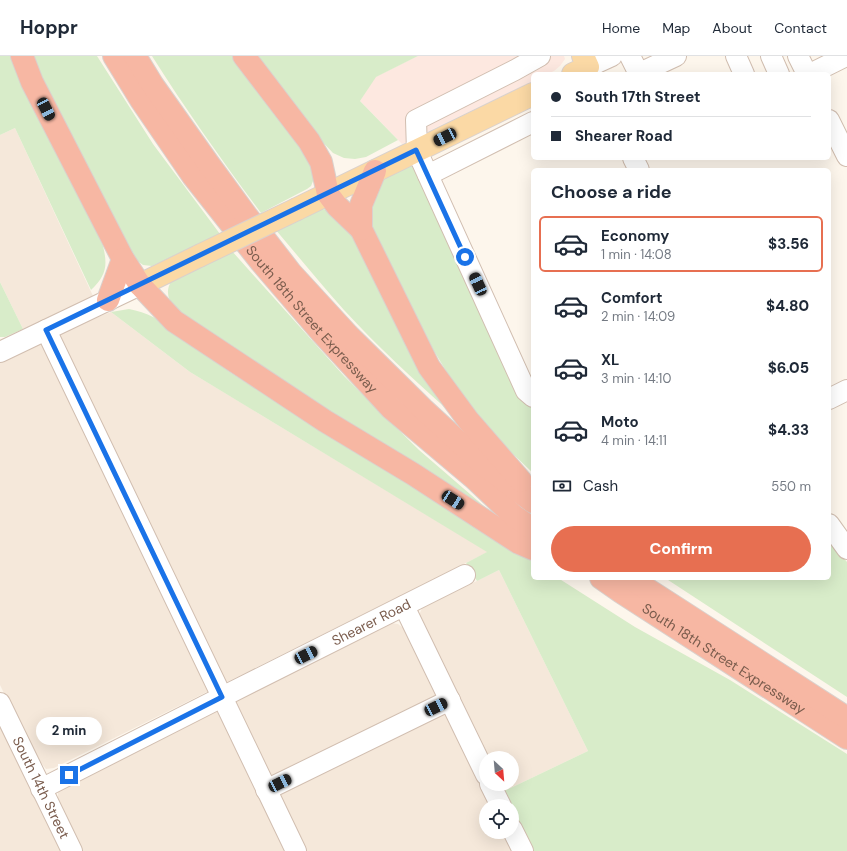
<!DOCTYPE html>
<html lang="en">
<head>
<meta charset="utf-8">
<style>
  body { margin:0; font-family:"DM Sans",sans-serif; background:#f6f6f7; color:#1f2937; height:100vh; display:flex; flex-direction:column; font-size:15px; white-space:nowrap }
  * { box-sizing:border-box; margin:0 }
  p { font-size:13px; color:#747a83 }
  .icon { flex:none; width:22px; height:22px; fill:none; stroke:currentColor; stroke-width:2; stroke-linecap:round; stroke-linejoin:round }
  .map { position:relative; flex:1; overflow:hidden }
  .drawer { position:absolute; left:531px; top:112px; width:300px; height:412px; display:flex; flex-direction:column; background:#fff; border-radius:6px; box-shadow:0 4px 16px #0002 }
  .drawer>* { flex:none }
  .guide { position:absolute; left:531px; top:16px; width:300px; height:88px; border-radius:6px; box-shadow:0 4px 16px #0002; display:grid; align-content:center; height:88px; padding:0 20px; background:#fff }
  .needle { width:26px; rotate:154deg }
  .controls { position:absolute; left:479px; top:695px; display:grid; gap:8px }
  .controls a { display:grid; place-items:center; width:40px; height:40px; border-radius:50%; background:#fff; box-shadow:0 4px 16px #0002; font-size:20px }
  .end { position:absolute; width:18px; height:18px; margin:-9px; border:5px solid #1a73e8; background:#fff; box-shadow:0 0 0 2px #fff }
  .from { border-radius:50% }
  .bubble { position:absolute; height:28px; border-radius:14px; background:#fff; box-shadow:0 4px 16px #0002; font-size:13px; font-weight:800; line-height:28px; text-align:center }
  .car { position:absolute; width:12px; height:24px; margin:-12px -6px; border-radius:5px; box-shadow:0 0 3px 1px #0007; background:linear-gradient(#222 24%,#8ab4d8 0 40%,#222 0 76%,#8ab4d8 0 86%,#222 0) }
  .guide b { display:flex; align-items:center; gap:14px; height:38px; font-size:15px }
  .guide b+b { border-top:1px solid #e0e1e3 }
  .guide i { width:10px; height:10px; background:#1f2937 }
  ul { padding:0; list-style:none }
  li { display:flex; align-items:center; gap:12px; height:56px; margin:0 8px 6px; padding:0 12px; border:2px solid transparent; border-radius:6px }
  li div { flex:1 }
  li b { display:block; font-size:15px }
  li em { font-style:normal; font-weight:800 }
  li.on { border-color:#e76f51 }
  li>.icon { width:36px; height:36px; stroke-width:1.5 }
  h2 { padding:0 20px; font-size:18px; line-height:48px }
  .pay { display:flex; align-items:center; gap:10px; height:44px; padding:0 20px; font-size:15px }
  .pay p { margin-inline-start:auto }
  .action { display:flex; gap:8px; margin-top:auto; padding:8px 20px }
  .action a { flex:1; height:46px; border-radius:24px; background:#e76f51; color:#fff; font-size:16px; font-weight:800; line-height:46px; text-align:center }
  header { display:flex; align-items:center; gap:24px; box-sizing:border-box; height:56px; padding:0 20px; background:#fff; border-bottom:1px solid #e0e1e3 }
  header strong { font-size:19px }
  nav { display:flex; gap:22px; margin-inline-start:auto; font-size:14px }
  .map>svg:first-child { display:block }
  .residential { fill:#f5e8da }
  .commercial { fill:#fde8e0 }
  .green { fill:#d8ecc9 }
  .lines { fill:none; stroke-linecap:round; stroke-linejoin:round }
  .minor-casing { stroke:#d1beb0; stroke-width:22 }
  .major-casing { stroke:#dad1cd; stroke-width:24 }
  .highway-casing { stroke:#dad1cd; stroke-width:24 }
  .minor { stroke:#fff; stroke-width:20 }
  .major { stroke:#fbd9a5; stroke-width:22 }
  .highway { stroke:#f7b7a3; stroke-width:22 }
  .major-bridge-casing { stroke:#dad1cd; stroke-width:24; stroke-linecap:butt }
  .major-bridge { stroke:#fbd9a5; stroke-width:22 }
  .route { stroke:#1a73e8; stroke-width:5 }
  .labels { text-anchor:middle; stroke-width:3.5; stroke-linejoin:round; paint-order:stroke }
  .street-label { font-size:14px; fill:#7a5c4d; stroke:#fffaf3 }
</style>
</head>
<body>
<header>
<strong>Hoppr</strong>
<nav><a>Home</a><a>Map</a><a>About</a><a>Contact</a></nav>
</header>
<div class="map">
<svg width="847" height="795" viewBox="0 0 847 795">
  <rect width="100%" height="100%" fill="#fdf6ec"/>
  <path class="residential" d="M 15,72 L 93,240 L 87,245 L 23,273 L 0,226 L 0,79 Z
    M 111,256 L 190,316 L 488,496 L 54,712 L 46,713 L 34,698 L 0,629 L 0,300 Z
    M 499,514 L 588,695 L 502,736 L 498,728 L 512,728 L 512,702 L 486,702 L 418,562 L 422,552 Z
    M 391,567 L 398,568 L 403,572 L 491,750 L 486,750 L 486,776 L 503,776 L 513,795 L 83,795 L 58,743 L 58,734 L 67,724 Z
    M 0,670 L 62,795 L 0,795 Z"/>
  <path class="commercial" d="M 418,0 L 564,0 L 565,3 L 560,10 L 554,15 L 547,18 L 533,18 L 533,25 L 402,88 L 360,45 L 375,21 Z"/>
  <path class="green" d="M 0,0 L 14,0 L 103,190 C 108,210 106,220 91,234 L 15,72 L 0,79 Z
    M 29,0 L 97,0 L 153,88 L 220,178 L 152,210 L 143,209 L 135,203 Z
    M 152,0 L 235,0 L 307,94 L 315,120 L 311,130 L 307,133 L 261,157 C 223,106 186,54 152,0 Z
    M 255,0 L 418,0 L 376,21 L 360,45 L 398,84 L 366,101 L 355,103 L 344,102 L 333,97 L 316,79 Z
    M 416,108 L 533,346 L 533,417 L 495,381 L 459,336 L 434,295 L 371,168 L 371,137 L 386,117 Z
    M 322,153 L 329,154 L 353,176 L 449,355 C 413,323 377,290 344,254 C 320,227 298,200 275,173 L 314,154 Z
    M 231,194 L 344,320 L 419,394 L 485,451 L 482,457 L 188,266 C 177,253 160,242 172,224 Z
    M 0,226 L 23,273 L 5,281 L 0,281 Z
    M 129,253 C 164,259 189,287 217,307 C 226,314 236,320 245,326 L 533,506 L 533,522 L 558,522 L 635,571 L 730,624 L 847,698 L 847,795 L 532,795 L 512,756 L 512,750 L 509,750 L 502,736 L 588,695 L 499,514 L 477,525 L 466,507 L 487,496 L 190,316 L 111,256 Z
    M 829,484 L 847,506 L 847,641 L 665,522 L 829,522 Z"/>
  <g class="lines">
    <defs>
      <g id="minor">
        <path d="M 630,0 L 637,14 L 644,15 L 676,0"/>
        <path d="M 736,0 L 744,18"/>
        <path d="M 771,0 L 779,18"/>
        <path d="M 798,0 L 807,18"/>
        <path d="M 592,18 L 588,11 L 612,0"/>
        <path d="M 810,18 L 846,0"/>
        <path d="M 829,64 L 847,100"/>
        <path d="M 633,102 L 639,114"/>
        <path d="M 428,119 L 533,66"/>
        <path d="M 46,274 L 296,795"/>
        <path d="M 0,296 L 140,229"/>
        <path d="M 533,341 L 526,335 L 417,95 L 416,64 L 515,14 L 540,0"/>
        <path d="M 829,343 L 847,334"/>
        <path d="M 829,468 L 847,493"/>
        <path d="M 404,550 L 486,719"/>
        <path id="s1" d="M 0,647 L 72,795"/>
        <path d="M 490,728 L 501,750"/>
        <path id="s2" d="M 41,733 L 222,641 L 465,519"/>
        <path d="M 266,734 L 450,644"/>
        <path d="M 512,773 L 523,795"/>
      </g>
      <path id="major" d="M 573,18 L 588,11 L 583,0
        M 297,153 L 533,38
        M 140,229 L 199,200"/>
      <g id="highway">
        <path d="M 22,0 L 32,26 L 123,203 L 140,229 L 174,265 L 325,365 L 413,418 L 519,487 L 533,493"/>
        <path id="s3" d="M 114,0 L 141,44 L 193,120 L 261,206 L 321,276 L 391,352 L 474,422 L 514,460 L 533,473"/>
        <path d="M 135,0 L 152,28 L 208,107 L 246,159 L 291,217 L 348,279 L 423,353 L 484,409 L 533,446"/>
        <path d="M 244,0 L 309,85 L 321,106 L 328,138 L 337,150 L 361,173 L 429,311 L 468,364 L 521,425"/>
        <path d="M 361,173 L 361,149 L 375,115"/>
        <path d="M 108,244 L 123,203"/>
        <path id="s4" d="M 601,522 L 621,536 L 847,682"/>
        <path d="M 630,522 L 847,662"/>
      </g>
    </defs>
    <use href="#minor" class="minor-casing"/>
    <use href="#major" class="major-casing"/>
    <use href="#highway" class="highway-casing"/>
    <use href="#minor" class="minor"/>
    <use href="#major" class="major"/>
    <use href="#highway" class="highway"/>
    <defs>
      <path id="major-bridge" d="M 199,200 L 297,153"/>
    </defs>
    <use href="#major-bridge" class="major-bridge-casing"/>
    <use href="#major-bridge" class="major-bridge"/>
  </g>
  <g class="lines">
    <path class="route" d="M 69,719 L 222,641 L 46,274 L 416,94 L 465,201"/>
  </g>
  <g class="labels">
    <g class="street-label">
      <text dy="5" stroke="none"><textPath href="#s3" startOffset="330">South 18th Street Expressway</textPath></text>
      <text dy="5" stroke="none"><textPath href="#s2" startOffset="370">Shearer Road</textPath></text>
      <text dy="5" stroke="none"><textPath href="#s4" startOffset="147">South 18th Street Expressway</textPath></text>
      <text dy="5" stroke="none"><textPath href="#s1" startOffset="94">South 14th Street</textPath></text>
    </g>
  </g>
</svg>
<div class="controls">
<a><svg class="needle" viewBox="-14 -14 28 28"><path d="M0-13l5 13h-10z" fill="#e53935"/><path d="M0 13l5-13h-10z" fill="#747a83"/></svg></a>
<a><svg class="icon" aria-label="locate" viewBox="0 0 24 24"><circle cx="12" cy="12" r="6"/><path d="M12 2v4M12 18v4M2 12h4M18 12h4"/></svg></a>
</div>
<i class="end from" style="left:465px;top:201px"></i>
<i class="end" style="left:69px;top:719px"></i>
<div class="bubble" style="left:36px;top:661px;width:66px">2 min</div>
<i class="car" style="left:46px;top:53px;rotate:153deg"></i>
<i class="car" style="left:445px;top:81px;rotate:244deg"></i>
<i class="car" style="left:478px;top:228px;rotate:335deg"></i>
<i class="car" style="left:453px;top:444px;rotate:123deg"></i>
<i class="car" style="left:306px;top:599px;rotate:63deg"></i>
<i class="car" style="left:436px;top:651px;rotate:64deg"></i>
<i class="car" style="left:280px;top:727px;rotate:64deg"></i>
<div class="guide">
<b><i class="from"></i>South 17th Street</b>
<b><i></i>Shearer Road</b>
</div>
<section class="drawer">
<h2>Choose a ride</h2>
<ul>
<li class="on"><svg class="icon" aria-label="car" viewBox="0 0 24 24"><path d="M5 17H2v-5l4-1 3-4h7l3 4 3 1v5h-3M9 17h6M6 11h13"/><circle cx="7" cy="17" r="2"/><circle cx="17" cy="17" r="2"/></svg><div><b>Economy</b><p>1 min · 14:08</p></div><em>$3.56</em></li>
<li><svg class="icon" aria-label="car" viewBox="0 0 24 24"><path d="M5 17H2v-5l4-1 3-4h7l3 4 3 1v5h-3M9 17h6M6 11h13"/><circle cx="7" cy="17" r="2"/><circle cx="17" cy="17" r="2"/></svg><div><b>Comfort</b><p>2 min · 14:09</p></div><em>$4.80</em></li>
<li><svg class="icon" aria-label="car" viewBox="0 0 24 24"><path d="M5 17H2v-5l4-1 3-4h7l3 4 3 1v5h-3M9 17h6M6 11h13"/><circle cx="7" cy="17" r="2"/><circle cx="17" cy="17" r="2"/></svg><div><b>XL</b><p>3 min · 14:10</p></div><em>$6.05</em></li>
<li><svg class="icon" aria-label="car" viewBox="0 0 24 24"><path d="M5 17H2v-5l4-1 3-4h7l3 4 3 1v5h-3M9 17h6M6 11h13"/><circle cx="7" cy="17" r="2"/><circle cx="17" cy="17" r="2"/></svg><div><b>Moto</b><p>4 min · 14:11</p></div><em>$4.33</em></li>
</ul>
<div class="pay"><svg class="icon" aria-label="cash" viewBox="0 0 24 24"><path d="M3 7h18v10H3z"/><circle cx="12" cy="12" r="2"/></svg>Cash<p>550 m</p></div>
<div class="action"><a>Confirm</a></div>
</section>
</div>
</body>
</html>
